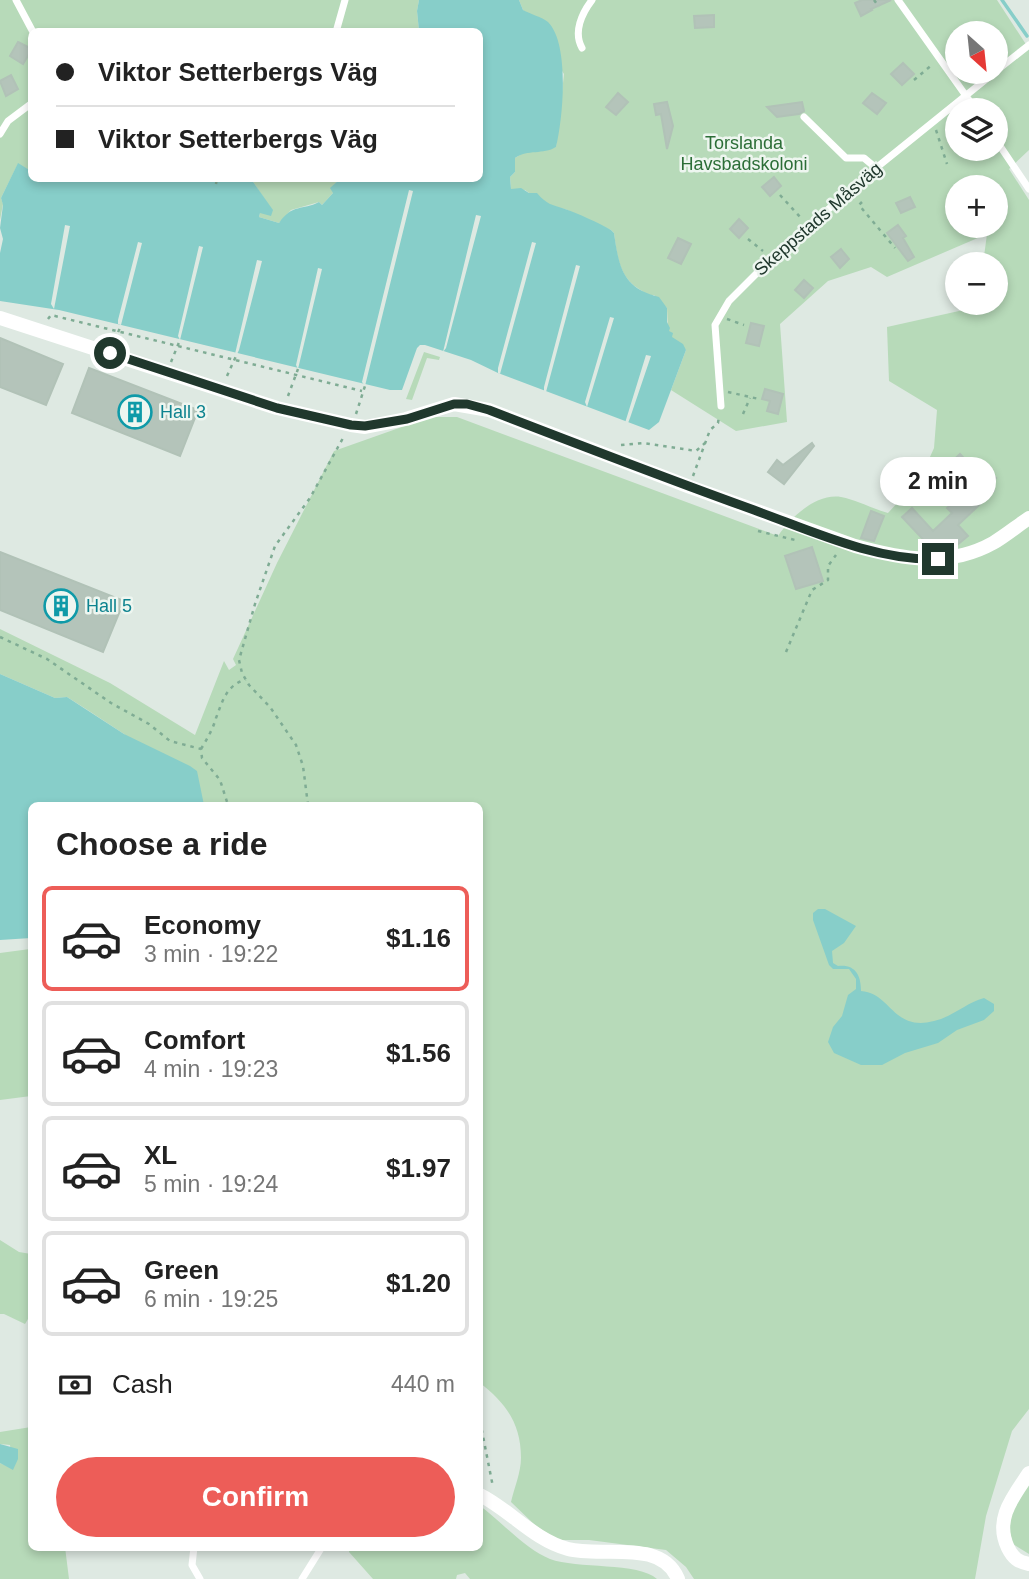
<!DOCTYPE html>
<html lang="en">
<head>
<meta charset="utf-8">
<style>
  body { margin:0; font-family:Arial,sans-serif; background:#f2f2f2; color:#222; height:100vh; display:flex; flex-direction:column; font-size:26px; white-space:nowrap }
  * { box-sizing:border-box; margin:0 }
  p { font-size:23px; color:#767676 }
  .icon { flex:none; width:38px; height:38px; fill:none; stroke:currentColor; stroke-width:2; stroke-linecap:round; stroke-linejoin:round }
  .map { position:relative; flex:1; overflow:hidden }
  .sheet { position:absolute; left:28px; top:802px; width:455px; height:749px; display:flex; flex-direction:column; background:#fff; border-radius:10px; box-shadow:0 4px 10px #0003 }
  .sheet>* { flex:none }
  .banner { position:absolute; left:28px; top:28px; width:455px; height:154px; border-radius:10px; box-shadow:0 4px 10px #0003; display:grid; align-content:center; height:154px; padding:0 28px; background:#fff }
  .needle { width:46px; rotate:153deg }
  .fabs { position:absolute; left:945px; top:21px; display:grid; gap:14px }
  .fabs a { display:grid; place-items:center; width:63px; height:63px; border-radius:50%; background:#fff; box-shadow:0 4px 10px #0003; font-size:35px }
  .end { position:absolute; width:32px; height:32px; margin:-16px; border:9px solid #20382d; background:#fff; box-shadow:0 0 0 4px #fff }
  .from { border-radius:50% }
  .bubble { position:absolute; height:49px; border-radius:24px; background:#fff; box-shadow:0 4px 10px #0003; font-size:23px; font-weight:800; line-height:49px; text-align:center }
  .banner b { display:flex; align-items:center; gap:24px; height:66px; font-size:26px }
  .banner b+b { border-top:2px solid #e0e0e0 }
  .banner i { width:18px; height:18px; background:#222 }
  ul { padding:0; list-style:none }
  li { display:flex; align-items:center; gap:21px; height:105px; margin:0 14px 10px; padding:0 14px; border:4px solid #e0e0e0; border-radius:10px }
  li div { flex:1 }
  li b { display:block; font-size:26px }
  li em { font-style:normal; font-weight:800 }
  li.selected { border-color:#ed5d58 }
  li>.icon { width:63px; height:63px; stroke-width:1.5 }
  h2 { padding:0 28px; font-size:32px; line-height:84px }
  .pay { display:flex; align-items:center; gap:18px; height:77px; padding:0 28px; font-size:26px }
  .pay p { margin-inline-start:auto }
  .action { display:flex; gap:14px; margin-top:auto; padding:14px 28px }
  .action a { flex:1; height:80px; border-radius:42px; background:#ed5d58; color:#fff; font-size:28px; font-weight:800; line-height:80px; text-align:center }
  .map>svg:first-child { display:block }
  .green { fill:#b7dab9; fill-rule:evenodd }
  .water { fill:#87cec9 }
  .pier { fill:#dee9e2 }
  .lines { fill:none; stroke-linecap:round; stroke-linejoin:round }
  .stream { stroke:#87cec9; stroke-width:3.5 }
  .building { fill:#b4c4ba; stroke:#b1c2b7; stroke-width:2 }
  .path { stroke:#7fac94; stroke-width:2.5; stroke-dasharray:3.5 5; stroke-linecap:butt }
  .service { stroke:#fff; stroke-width:7 }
  .minor { stroke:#fff; stroke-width:14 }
  .route { stroke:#20382d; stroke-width:9 }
  .labels { text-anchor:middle; stroke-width:5; stroke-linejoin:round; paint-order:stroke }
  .park-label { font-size:18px; fill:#2c6e37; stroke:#eef6f0 }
  .street-label { font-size:18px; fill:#20382d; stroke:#eef6f0 }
  .culture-label { font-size:18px; fill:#0d838f; stroke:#eef6f0; text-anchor:start }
</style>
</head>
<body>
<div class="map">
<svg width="1029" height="1579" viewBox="0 0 1029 1579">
  <rect width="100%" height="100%" fill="#dee9e2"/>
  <path class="green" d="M 0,0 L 419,0 L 417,11 L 419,31 L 32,32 L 31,171 L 18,164 L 1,198 L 3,204 L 0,220 Z
    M 519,0 L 997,0 L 1029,49 L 1029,150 L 1009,169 L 1029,200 L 1029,1409 L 1012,1431 L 986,1516 L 975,1579 L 694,1579 L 686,1567 L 666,1550 L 589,1540 L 558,1540 L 536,1526 L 511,1502 C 514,1489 521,1472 521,1458 C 521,1424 506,1403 480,1383 L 480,805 L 202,805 L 124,734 L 86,709 L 67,697 L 55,698 L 0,674 L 0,629 L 110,683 L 195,735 L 224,661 L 229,670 L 236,665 L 233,659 L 277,563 L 334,451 L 430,417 L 457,417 L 778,536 C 790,518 816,493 841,497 C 857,500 873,509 888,513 L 921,477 L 934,448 L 937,410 L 889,381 L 887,327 L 977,307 L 978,303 L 996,303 L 996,264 L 983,264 L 987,234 L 887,277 L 871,267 L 828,281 L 780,324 L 787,422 L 736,431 L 671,390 L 686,350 L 671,337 L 668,331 L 667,308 L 654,295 C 647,295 646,293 639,289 C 619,277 617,256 614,233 L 611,230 L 565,209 C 554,209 534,197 525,190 L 511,189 L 510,177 L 515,172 L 515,158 L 523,153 L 556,147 L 564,74 L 523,10 ZM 957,33 L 996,33 L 996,72 L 957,72 ZM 957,110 L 996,110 L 996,149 L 957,149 ZM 957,187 L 996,187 L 996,226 L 957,226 Z
    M 251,179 L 340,179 L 332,187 L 333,193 L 322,205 L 319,202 L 291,210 L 279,223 L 259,217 L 260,213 L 272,210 Z
    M 424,352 L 440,357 L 439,360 L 427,358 L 412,400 L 406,399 Z
    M 30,949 L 31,1096 L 0,1100 L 0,953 Z
    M 0,1240 L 19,1252 L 31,1254 L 31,1314 L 25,1324 L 4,1314 L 0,1314 Z
    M 31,1427 L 32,1547 L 65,1547 L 69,1579 L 0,1579 L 0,1463 L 13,1469 L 10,1445 L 0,1444 L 0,1432 Z
    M 1029,1479 L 1029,1554 L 1013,1544 L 1007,1522 Z
    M 480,1506 C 501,1521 526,1550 550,1559 C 576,1569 639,1562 657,1579 L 470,1579 L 465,1573 L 457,1575 L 456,1579 L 373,1579 L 349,1552 L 349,1547 L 480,1547 Z"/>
  <path class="water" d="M 419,0 L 519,0 L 523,10 C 530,14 542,17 548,22 C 570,44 563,118 556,147 C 543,155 528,149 515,158 L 515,172 L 510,177 L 511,189 L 521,188 L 529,193 L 537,193 C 546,204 552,205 565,209 C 577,213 599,223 611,230 L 614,233 C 619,268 623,288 659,297 L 667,308 L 667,322 L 670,328 L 669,331 L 673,333 L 672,337 L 683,344 L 686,350 L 659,422 L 649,430 L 498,373 L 471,360 L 425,345 L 420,345 L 417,348 L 402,390 L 390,390 L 59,310 L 0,301 L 0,253 L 3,239 L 0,228 L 3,205 L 1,198 L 18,163 L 31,171 L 32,178 L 251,179 L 273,210 L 271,216 L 260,213 L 259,217 L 279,223 C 293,203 302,211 319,202 L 322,205 L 333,193 L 330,188 L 340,179 L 480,178 L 480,32 L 419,31 L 417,11 Z
    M 0,674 L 55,698 L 67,697 L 124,734 L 190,766 L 197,771 L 204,805 L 32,805 L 31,938 L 0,940 Z
    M 818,909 L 825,909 L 856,926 L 844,943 L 832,951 L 833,963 L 838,966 C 855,964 861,975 861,991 C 891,993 893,1032 934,1021 C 952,1017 966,1003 984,998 L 994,1004 L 994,1011 L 984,1020 L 957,1030 L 938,1043 L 905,1053 L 882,1065 L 861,1065 L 834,1053 L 828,1042 L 833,1027 L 842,1016 L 848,995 L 856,989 L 856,979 L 849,969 L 833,969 L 829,965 L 813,920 L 813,913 Z
    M 0,1444 L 18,1449 L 18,1459 L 13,1470 L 0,1463 Z"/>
  <path class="pier" d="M 409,190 L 413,191 L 365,386 L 362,382 Z
    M 476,215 L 481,216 L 446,348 L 443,352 Z
    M 65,225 L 70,226 L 54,309 L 51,304 Z
    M 138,242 L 142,243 L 121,325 L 118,324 L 118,320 Z
    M 532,242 L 536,243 L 500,374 L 498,373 L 498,368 Z
    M 199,246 L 203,247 L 180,340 L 178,336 Z
    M 257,260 L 262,261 L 239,350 L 237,354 L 235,354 Z
    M 576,265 L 580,266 L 546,392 L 544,391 L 544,387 Z
    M 318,268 L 322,269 L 298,369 L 296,365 Z
    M 610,317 L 614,318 L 587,407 L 585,402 Z
    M 646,355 L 651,356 L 630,418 L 628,423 L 625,423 Z"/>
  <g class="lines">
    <path class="stream" d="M 1002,0 L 1027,36"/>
  </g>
  <path class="building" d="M 862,0 L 891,0 L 871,9 L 872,10 L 861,16 L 855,3 Z
    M 714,15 L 714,27 L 695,28 L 694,16 Z
    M 18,42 L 32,49 L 23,64 L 10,56 Z
    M 903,63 L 914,74 L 902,85 L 891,74 Z
    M 11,75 L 18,89 L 6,96 L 0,81 Z
    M 618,93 L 628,102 L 616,115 L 606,107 Z
    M 872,93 L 886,103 L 877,114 L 863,103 Z
    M 667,102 L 673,126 L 667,149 L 661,114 L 656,115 L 654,104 Z
    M 802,102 L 804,111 L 799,114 L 777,117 L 767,107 Z
    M 774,177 L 781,186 L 770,196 L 762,187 Z
    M 910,197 L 915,207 L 901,213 L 896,203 Z
    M 739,219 L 748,228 L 739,238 L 730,229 Z
    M 898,225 L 906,236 L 903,238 L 914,257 L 908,261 L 887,233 Z
    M 678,238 L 691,244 L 681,264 L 668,258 Z
    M 841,249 L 849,259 L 840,268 L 831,257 Z
    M 804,280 L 813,288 L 804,298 L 795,290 Z
    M 751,323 L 764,326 L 759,346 L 746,343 Z
    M 0,338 L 63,364 L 46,405 L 0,387 Z
    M 89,368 L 198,410 L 180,456 L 72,413 Z
    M 765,389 L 783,394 L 778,414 L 767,411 L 770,401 L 762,399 Z
    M 812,443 L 814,446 L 784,484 L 768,472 L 777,460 L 783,465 Z
    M 960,454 L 980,476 L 988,469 L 996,478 L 989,485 L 994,491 L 958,525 L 968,536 L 957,545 L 941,549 L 937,545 L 932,549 L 902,517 L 912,508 L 933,531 L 952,513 L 947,508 L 961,496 L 947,481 L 950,478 L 943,470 Z
    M 871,511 L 884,516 L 874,541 L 861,538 Z
    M 812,547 L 823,581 L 796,589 L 785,556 Z
    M 0,552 L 124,601 L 103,652 L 0,610 Z"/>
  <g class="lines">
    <path class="path" d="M 874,0 L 879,7
      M 914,80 L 933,64
      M 936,130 L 947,164
      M 216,184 L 217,178
      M 780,195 L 801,218
      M 862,202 L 859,205 L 895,248
      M 748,239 L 763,251
      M 48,319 L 51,315 L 362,391
      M 727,319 L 744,325
      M 115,340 L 121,325
      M 171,362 L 180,340
      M 227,376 L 237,354
      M 728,392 L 759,399
      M 288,396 L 298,369
      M 356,414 L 365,386
      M 743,414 L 750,398
      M 621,445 L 643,443 L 696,451 L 705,443
      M 693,476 L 710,430 L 718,423 L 719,416
      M 758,531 L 799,541
      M 0,637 L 47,659 L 111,703 L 149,724 L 170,741 L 201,749 L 202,758 L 220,780 L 228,805
      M 786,652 L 812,590 L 828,580 L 828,566 L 836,555
      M 201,749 C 207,739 213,729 216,718 C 223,700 226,686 246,679
      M 308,805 L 303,766 L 296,745 L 270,707 L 249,685 L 242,673 L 239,660 L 255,604 L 275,546 L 310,498 L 343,438
      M 480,1421 L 493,1487"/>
    <path class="service" d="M 16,0 L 33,32
      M 898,0 L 976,110
      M 336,32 L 345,0
      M 582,48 C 573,32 582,13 592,0
      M 996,71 L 1029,45
      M 804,117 L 846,158 L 864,158 L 876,168
      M 0,134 L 8,121 L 32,103
      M 996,140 L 1029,189
      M 721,406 L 715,325 L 729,301 L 771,259 L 876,168 L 995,72
      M 194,1547 L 192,1565 L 200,1579
      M 302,1579 L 322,1547"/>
    <path class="minor" d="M 0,318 L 277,408 L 351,425 L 365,427 L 406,419 L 454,404 L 489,410 L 690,487 L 855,546 C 902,559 948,568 993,543 C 1005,536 1017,526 1029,518
      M 1029,1473 C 1013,1497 994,1519 1008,1548 C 1013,1558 1018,1562 1029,1564
      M 480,1495 C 510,1510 534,1540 568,1549 C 602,1558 661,1538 678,1579"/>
  </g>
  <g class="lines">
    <path class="route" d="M 110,353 L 277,408 L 351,425 L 365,426 L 407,419 L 454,404 L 467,404 L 489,410 C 577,444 665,478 754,510 C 812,531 876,561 938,559"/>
  </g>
  <defs>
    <symbol id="building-ring" viewBox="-11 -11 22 22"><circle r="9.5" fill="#eef6f0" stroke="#0f9aa8" stroke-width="1.5"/><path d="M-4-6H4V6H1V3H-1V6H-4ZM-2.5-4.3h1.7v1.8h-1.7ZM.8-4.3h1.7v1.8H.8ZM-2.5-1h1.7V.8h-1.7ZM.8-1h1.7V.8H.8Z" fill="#0f9aa8"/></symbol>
  </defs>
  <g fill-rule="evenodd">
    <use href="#building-ring" x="116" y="393" width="38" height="38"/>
    <use href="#building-ring" x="42" y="587" width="38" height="38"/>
  </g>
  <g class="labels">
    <g class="park-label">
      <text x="744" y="149">Torslanda<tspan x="744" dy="21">Havsbadskoloni</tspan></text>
    </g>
    <g class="street-label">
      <text transform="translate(818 219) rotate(-41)" y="6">Skeppstads Måsväg</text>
    </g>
    <g class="culture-label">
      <text x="160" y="418">Hall 3</text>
      <text x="86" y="612">Hall 5</text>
    </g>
  </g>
</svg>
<div class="fabs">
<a><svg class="needle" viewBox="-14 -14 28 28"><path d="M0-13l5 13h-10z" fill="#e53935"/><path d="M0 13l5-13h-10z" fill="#767676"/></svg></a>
<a><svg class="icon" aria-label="layers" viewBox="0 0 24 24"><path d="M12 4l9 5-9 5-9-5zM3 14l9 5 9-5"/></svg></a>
<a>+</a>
<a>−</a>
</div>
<i class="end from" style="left:110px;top:353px"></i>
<i class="end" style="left:938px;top:559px"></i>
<div class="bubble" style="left:880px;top:457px;width:116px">2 min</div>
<div class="banner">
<b><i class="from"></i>Viktor Setterbergs Väg</b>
<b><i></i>Viktor Setterbergs Väg</b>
</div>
<section class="sheet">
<h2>Choose a ride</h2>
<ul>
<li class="selected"><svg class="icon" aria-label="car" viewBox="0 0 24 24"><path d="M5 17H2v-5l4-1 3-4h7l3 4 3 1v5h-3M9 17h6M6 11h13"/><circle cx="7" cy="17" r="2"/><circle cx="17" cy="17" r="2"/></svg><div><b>Economy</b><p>3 min · 19:22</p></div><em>$1.16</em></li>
<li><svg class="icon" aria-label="car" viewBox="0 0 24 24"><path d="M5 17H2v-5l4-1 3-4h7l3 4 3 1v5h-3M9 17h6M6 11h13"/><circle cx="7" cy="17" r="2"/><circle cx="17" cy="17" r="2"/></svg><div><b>Comfort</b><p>4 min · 19:23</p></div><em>$1.56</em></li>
<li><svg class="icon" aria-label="car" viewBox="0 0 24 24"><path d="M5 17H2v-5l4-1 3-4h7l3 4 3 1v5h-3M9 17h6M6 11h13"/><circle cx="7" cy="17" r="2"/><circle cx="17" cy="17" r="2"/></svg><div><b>XL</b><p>5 min · 19:24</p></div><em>$1.97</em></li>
<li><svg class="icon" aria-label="car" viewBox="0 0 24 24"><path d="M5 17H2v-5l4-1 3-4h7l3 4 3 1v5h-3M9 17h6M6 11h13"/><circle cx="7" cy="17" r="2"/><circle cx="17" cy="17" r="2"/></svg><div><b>Green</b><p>6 min · 19:25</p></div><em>$1.20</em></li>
</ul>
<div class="pay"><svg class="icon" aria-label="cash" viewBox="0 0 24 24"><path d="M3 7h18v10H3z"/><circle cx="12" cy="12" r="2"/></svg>Cash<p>440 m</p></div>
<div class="action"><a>Confirm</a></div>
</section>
</div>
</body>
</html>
